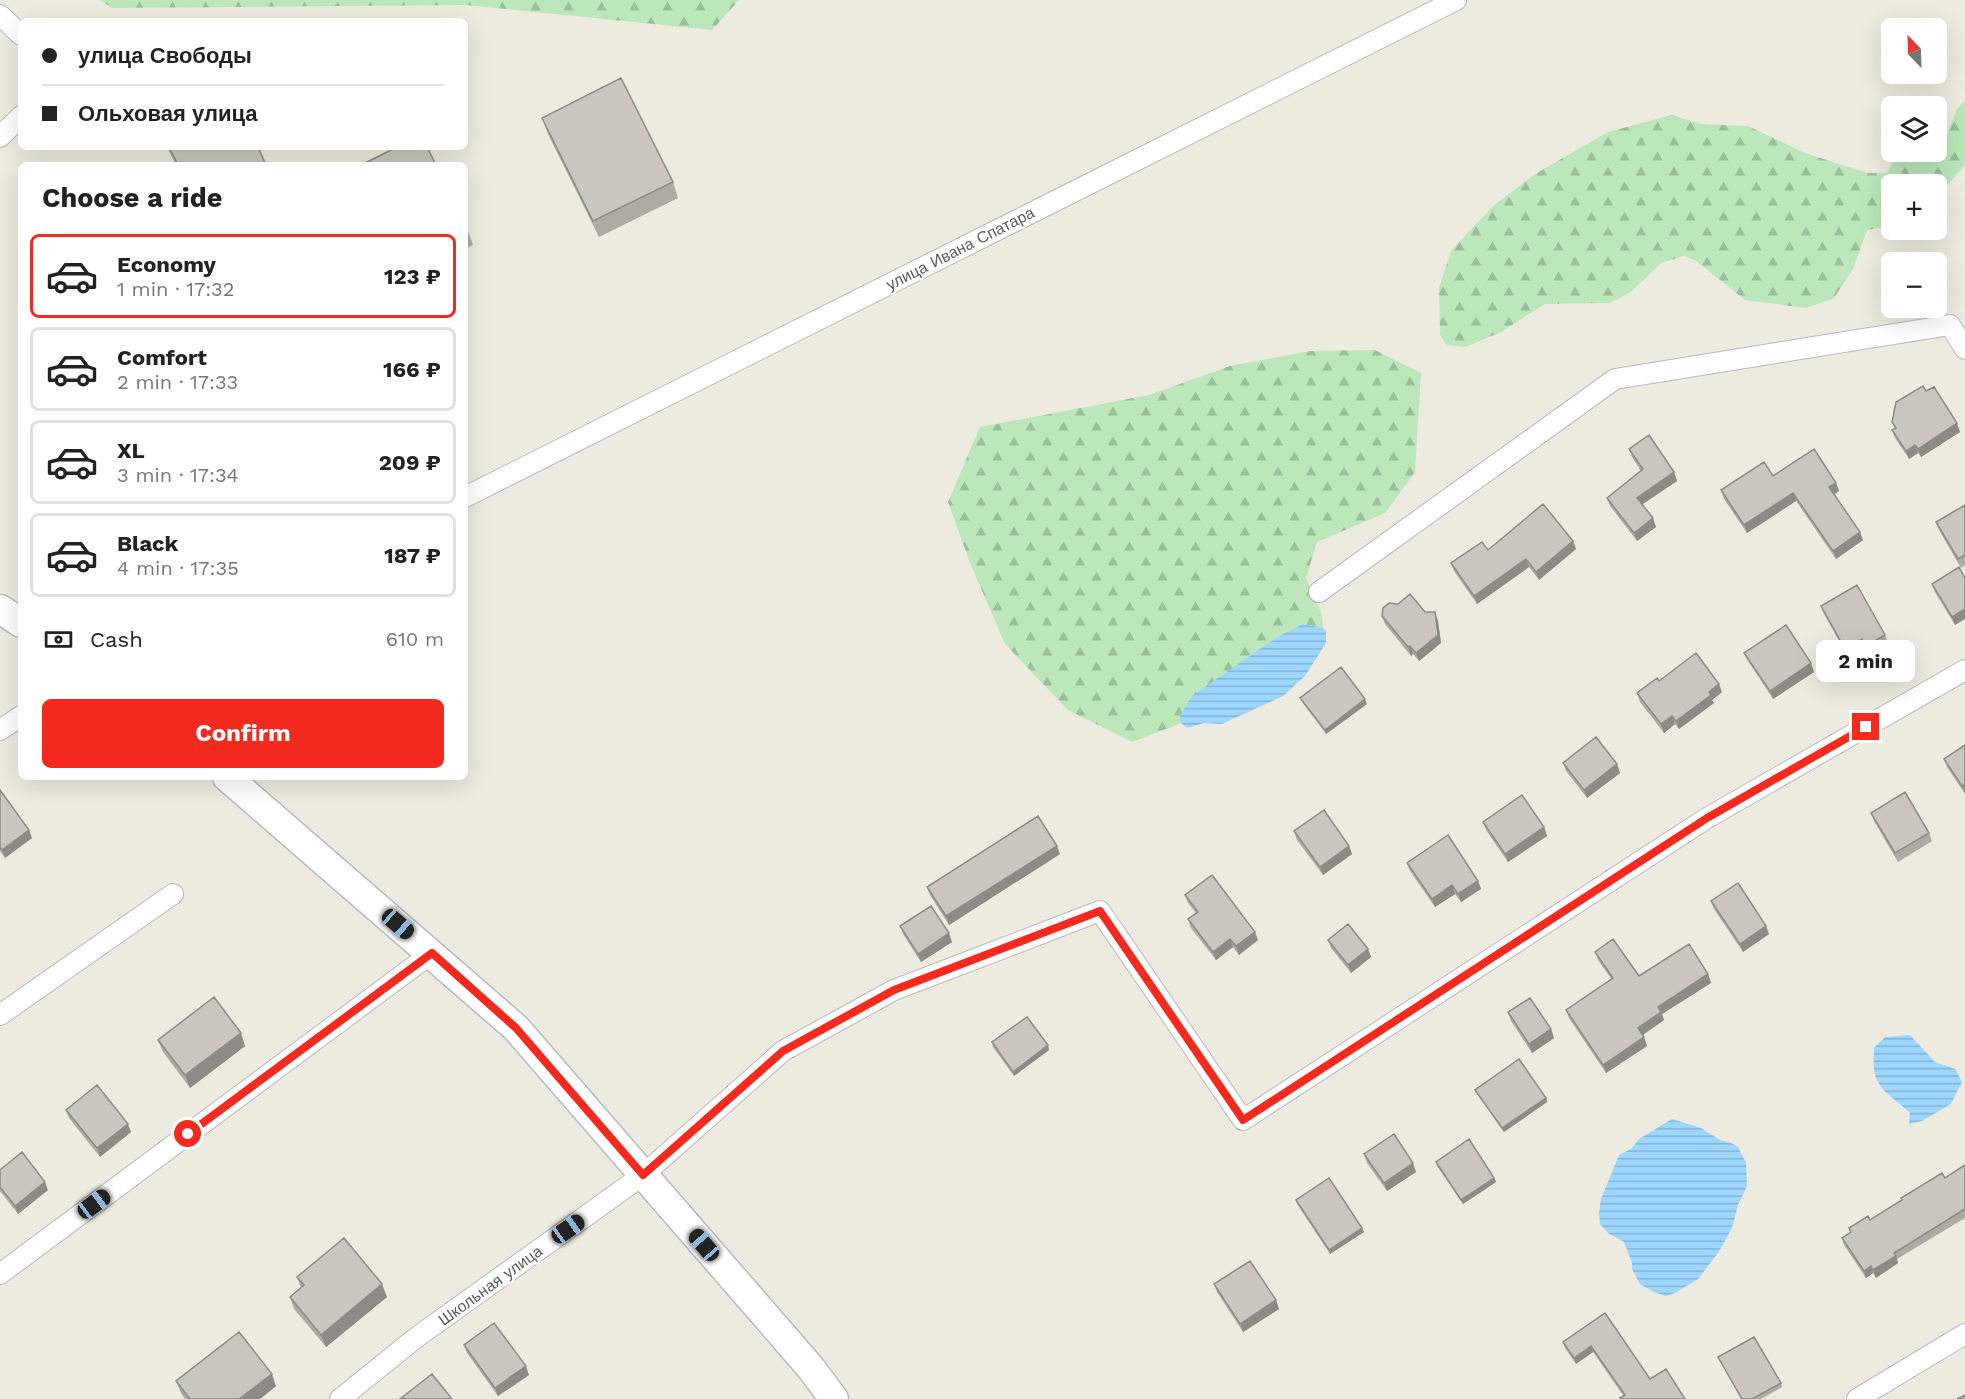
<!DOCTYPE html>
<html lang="en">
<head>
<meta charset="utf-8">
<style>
  body { margin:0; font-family:"Work Sans",sans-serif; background:#f6f6f6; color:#222; height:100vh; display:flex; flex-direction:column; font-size:22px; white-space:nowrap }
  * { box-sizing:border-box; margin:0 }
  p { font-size:20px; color:#767676 }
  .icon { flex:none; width:33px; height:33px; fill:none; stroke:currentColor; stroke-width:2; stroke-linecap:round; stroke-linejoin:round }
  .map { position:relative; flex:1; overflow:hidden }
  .details { position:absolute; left:18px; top:162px; width:450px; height:618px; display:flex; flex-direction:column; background:#fff; border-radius:9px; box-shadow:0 6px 24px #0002 }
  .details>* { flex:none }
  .top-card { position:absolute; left:18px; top:18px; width:450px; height:132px; border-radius:9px; box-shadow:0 6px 24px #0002; display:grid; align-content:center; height:132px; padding:0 24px; background:#fff }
  .needle { width:39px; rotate:337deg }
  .controls { position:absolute; left:1881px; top:18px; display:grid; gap:12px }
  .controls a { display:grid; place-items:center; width:66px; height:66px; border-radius:9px; background:#fff; box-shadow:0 6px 24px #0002; font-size:30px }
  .end { position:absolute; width:27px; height:27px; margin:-14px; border:8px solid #f42a1e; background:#fff; box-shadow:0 0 0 3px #fff }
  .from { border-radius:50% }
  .bubble { position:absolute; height:42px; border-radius:9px; background:#fff; box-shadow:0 6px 24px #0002; font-size:20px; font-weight:700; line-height:42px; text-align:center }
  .car { position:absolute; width:18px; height:36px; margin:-18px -9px; border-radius:8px; box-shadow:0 0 4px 2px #0007; background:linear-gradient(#222 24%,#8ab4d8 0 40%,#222 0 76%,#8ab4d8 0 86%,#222 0) }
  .top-card b { display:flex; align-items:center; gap:21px; height:57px; font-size:22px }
  .top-card b+b { border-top:2px solid #e0e0e0 }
  .top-card i { width:15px; height:15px; background:#222 }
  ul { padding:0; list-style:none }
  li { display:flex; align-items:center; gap:18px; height:84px; margin:0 12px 9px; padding:0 12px; border:3px solid #e0e0e0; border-radius:9px }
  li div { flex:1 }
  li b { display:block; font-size:22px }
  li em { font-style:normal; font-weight:700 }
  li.on { border-color:#f42a1e }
  li>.icon { width:54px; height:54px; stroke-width:1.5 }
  h2 { padding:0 24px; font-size:27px; line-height:72px }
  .pay { display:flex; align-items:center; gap:15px; height:66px; padding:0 24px; font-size:22px }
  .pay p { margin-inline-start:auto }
  .action { display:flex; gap:12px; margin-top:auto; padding:12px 24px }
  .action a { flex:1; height:69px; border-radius:9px; background:#f42a1e; color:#fff; font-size:24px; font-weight:700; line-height:69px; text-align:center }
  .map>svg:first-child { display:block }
  .forest { fill:url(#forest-firs) }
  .water { fill:url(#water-rules) }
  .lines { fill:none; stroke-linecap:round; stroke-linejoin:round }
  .street-casing { stroke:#b5b9be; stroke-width:22 }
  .secondary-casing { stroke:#b5bac0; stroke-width:31 }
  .street { stroke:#fff; stroke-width:20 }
  .secondary { stroke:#fff; stroke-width:28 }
  .wall { fill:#aeaaa4 }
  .shaded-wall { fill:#8d8b86 }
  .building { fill:#cac6bf; stroke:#8d8b86; stroke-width:1.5 }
  .route { stroke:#f42a1e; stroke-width:8 }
  .labels { text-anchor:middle; stroke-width:4.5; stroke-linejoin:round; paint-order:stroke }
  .street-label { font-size:16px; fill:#585d62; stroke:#fff }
</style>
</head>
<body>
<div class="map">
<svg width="1965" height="1399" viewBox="0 0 1965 1399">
  <defs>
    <pattern id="forest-firs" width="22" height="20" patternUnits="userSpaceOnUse" patternTransform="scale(1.5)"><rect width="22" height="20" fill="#bbe7ba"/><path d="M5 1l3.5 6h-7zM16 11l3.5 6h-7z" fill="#9bbe9b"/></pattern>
    <pattern id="water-rules" width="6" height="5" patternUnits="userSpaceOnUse" patternTransform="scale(1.5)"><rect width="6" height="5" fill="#9dd7ff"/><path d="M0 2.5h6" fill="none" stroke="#83b2d2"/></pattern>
  </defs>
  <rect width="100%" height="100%" fill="#edeadf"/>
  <path class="forest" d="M 100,0 L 739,0 L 712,30 L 467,5 L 112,8 Z
    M 1965,101 L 1965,165 L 1937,197 L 1936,184 L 1892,184 L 1891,226 L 1867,230 L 1853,269 L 1834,298 L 1806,308 L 1745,300 L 1695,260 L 1684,256 L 1661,263 L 1631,292 L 1610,303 L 1545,304 L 1501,332 L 1465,347 L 1446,345 L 1440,334 L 1439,288 L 1451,251 L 1492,207 L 1535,174 L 1608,132 L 1672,115 L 1701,124 L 1748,126 L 1805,153 L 1868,173 L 1887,173 L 1898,152 L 1936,152 L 1937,137 L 1947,134 L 1957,109 Z
    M 1375,350 L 1421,373 L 1415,472 L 1385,513 L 1317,542 L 1306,578 L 1322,615 L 1323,628 L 1303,624 L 1181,716 L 1181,723 L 1132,742 L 1068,710 L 1005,644 L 970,563 L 948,502 L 980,427 L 1149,395 L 1230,366 L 1310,351 Z"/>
  <path class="water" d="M 1303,624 L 1323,628 L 1326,631 L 1326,643 L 1305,676 L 1283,696 L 1222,724 L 1204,723 L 1187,728 L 1181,723 L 1180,716 L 1192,696 L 1279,636 Z
    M 1910,1035 L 1935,1062 L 1955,1069 L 1962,1082 L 1951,1104 L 1922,1121 L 1909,1124 L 1910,1113 C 1883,1088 1871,1089 1874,1048 L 1885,1037 Z
    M 1672,1119 L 1701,1128 L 1720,1140 L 1731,1143 L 1738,1147 L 1746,1163 L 1747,1186 L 1738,1205 L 1732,1228 L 1718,1253 L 1698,1279 L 1675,1293 L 1666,1296 L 1654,1292 L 1640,1284 L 1632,1269 L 1632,1263 L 1624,1242 L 1608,1233 L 1600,1224 L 1599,1213 L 1601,1199 L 1619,1155 L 1631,1149 L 1639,1139 Z"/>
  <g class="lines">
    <defs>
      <path id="street" d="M 0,15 L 21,35
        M 0,137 L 21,116
        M 465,497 L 1456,0
        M 1319,592 L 1615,379 L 1950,325 L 1965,349
        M 0,730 L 21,716
        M 0,1015 L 173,894
        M 0,1274 L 432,953
        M 340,1399 L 417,1337 L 643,1175 L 783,1051 L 894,990 L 1100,911 L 1243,1120 L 1707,818 L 1965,670
        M 1857,1399 L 1965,1334"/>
      <path id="secondary" d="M 0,609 L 21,623
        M 227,777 L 516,1028 L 810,1367 L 834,1399"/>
    </defs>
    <use href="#street" class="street-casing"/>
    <use href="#secondary" class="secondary-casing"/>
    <use href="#street" class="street"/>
    <use href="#secondary" class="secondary"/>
  </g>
  <path class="wall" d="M 542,118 L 673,182 L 678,198 L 599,237 L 548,134 Z
    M 167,147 L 258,147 L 266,165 L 176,165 Z
    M 465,223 L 473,245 L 465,249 Z
    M 1926,391 L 1960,432 L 1921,457 L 1918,453 L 1909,459 L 1895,438 L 1892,430 L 1895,428 L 1892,422 Z
    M 1629,449 L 1674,472 L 1677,481 L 1642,504 L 1656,527 L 1637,541 L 1610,506 L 1607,498 L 1641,471 L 1632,457 Z
    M 1773,476 L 1836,483 L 1839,491 L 1834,494 L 1863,540 L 1836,559 L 1796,501 L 1747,533 L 1724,499 L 1721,490 Z
    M 1965,505 L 1965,565 L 1961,568 L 1939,530 L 1936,522 Z
    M 1573,541 L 1576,549 L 1539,580 L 1529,567 L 1477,604 L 1454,571 L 1451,563 L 1488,550 Z
    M 1965,578 L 1955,625 L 1935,592 L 1932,584 Z
    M 1821,606 L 1885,635 L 1888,643 L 1869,654 L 1865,647 L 1848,657 L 1824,614 Z
    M 1425,612 L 1438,621 L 1441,643 L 1419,661 L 1413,654 L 1411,656 L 1385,624 L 1382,616 Z
    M 1744,653 L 1814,672 L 1773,699 L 1748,661 Z
    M 1659,681 L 1722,692 L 1712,700 L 1714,703 L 1679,729 L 1675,724 L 1664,733 L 1640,702 L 1637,693 Z
    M 1300,698 L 1367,704 L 1326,734 L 1302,702 Z
    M 1965,745 L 1965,794 L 1947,767 L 1944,759 Z
    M 1563,763 L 1617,764 L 1620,773 L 1587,798 L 1566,771 Z
    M 0,790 L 32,838 L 5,858 L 0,851 Z
    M 1871,813 L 1929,833 L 1932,841 L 1898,862 L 1874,821 Z
    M 1483,822 L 1544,827 L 1547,836 L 1508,862 L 1486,830 Z
    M 1294,831 L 1349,846 L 1352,854 L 1323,875 L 1297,840 Z
    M 1060,854 L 949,925 L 930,895 L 927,887 Z
    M 1407,863 L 1478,881 L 1481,889 L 1461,902 L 1455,894 L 1435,907 L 1410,871 Z
    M 1185,895 L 1258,940 L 1239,955 L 1233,947 L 1216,960 L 1191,928 L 1188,919 L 1196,913 L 1188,903 Z
    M 1711,901 L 1769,934 L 1743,952 L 1714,909 Z
    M 900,926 L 952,942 L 921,962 L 903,934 Z
    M 1328,940 L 1368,949 L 1371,957 L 1351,973 L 1331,948 Z
    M 1595,952 L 1639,976 L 1708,974 L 1711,983 L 1662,1014 L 1664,1020 L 1643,1035 L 1647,1046 L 1606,1073 L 1569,1018 L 1566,1010 L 1612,980 L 1598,960 Z
    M 1508,1012 L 1551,1029 L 1554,1038 L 1532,1053 L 1511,1021 Z
    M 158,1040 L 245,1046 L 190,1088 L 163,1052 Z
    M 992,1042 L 1048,1045 L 1049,1050 L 1014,1076 L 993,1047 Z
    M 1475,1090 L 1546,1098 L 1547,1102 L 1504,1132 L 1477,1094 Z
    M 66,1110 L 131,1132 L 100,1157 L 69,1118 Z
    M 1364,1154 L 1416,1172 L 1387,1191 L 1367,1163 Z
    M 1436,1162 L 1494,1178 L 1496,1182 L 1463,1204 L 1437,1166 Z
    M 1965,1165 L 1965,1218 L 1897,1259 L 1898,1263 L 1876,1278 L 1873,1273 L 1866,1278 L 1844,1245 L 1842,1238 L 1850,1232 L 1849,1228 L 1870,1220 L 1945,1178 Z
    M 0,1170 L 48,1190 L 18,1214 L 0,1191 Z
    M 1296,1200 L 1362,1228 L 1364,1232 L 1330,1254 L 1297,1204 Z
    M 297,1277 L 387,1297 L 326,1347 L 294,1309 L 290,1297 L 301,1288 Z
    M 1214,1284 L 1276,1300 L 1279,1309 L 1243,1332 L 1217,1292 Z
    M 1605,1313 L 1650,1379 L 1623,1395 L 1593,1352 L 1576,1364 L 1565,1348 L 1563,1342 Z
    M 464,1345 L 529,1375 L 498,1396 L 467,1353 Z
    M 1718,1357 L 1781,1383 L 1782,1387 L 1761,1399 L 1741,1399 Z
    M 176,1381 L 276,1386 L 260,1399 L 185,1399 L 181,1393 Z"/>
  <path class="shaded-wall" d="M 1957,423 L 1960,432 L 1921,457 L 1918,449 Z
    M 1915,445 L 1918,453 L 1909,459 L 1906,451 Z
    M 1674,472 L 1677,481 L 1640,506 L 1637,498 Z
    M 1836,483 L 1839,491 L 1832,496 L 1829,487 Z
    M 1793,493 L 1796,501 L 1747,533 L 1744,525 Z
    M 1653,518 L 1656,527 L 1637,541 L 1634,533 Z
    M 1860,532 L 1863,540 L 1836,559 L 1833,551 Z
    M 1573,541 L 1576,549 L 1539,580 L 1536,572 Z
    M 1526,559 L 1529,567 L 1477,604 L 1474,596 Z
    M 1965,609 L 1965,619 L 1955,625 L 1952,617 Z
    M 1435,612 L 1438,621 L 1441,643 L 1419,661 L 1416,653 Z
    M 1410,646 L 1413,654 L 1411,656 L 1408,647 Z
    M 1811,663 L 1814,672 L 1773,699 L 1770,691 Z
    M 1719,684 L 1722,692 L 1712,700 L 1714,703 L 1679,729 L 1676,721 Z
    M 1365,699 L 1367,704 L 1326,734 L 1325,730 Z
    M 1672,716 L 1675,724 L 1664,733 L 1661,724 Z
    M 1617,764 L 1620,773 L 1587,798 L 1584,790 Z
    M 1965,784 L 1965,794 L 1962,786 Z
    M 1544,827 L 1547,836 L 1508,862 L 1505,854 Z
    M 29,830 L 32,838 L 5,858 L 2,850 Z
    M 1057,846 L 1060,854 L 949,925 L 946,916 Z
    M 1349,846 L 1352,854 L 1323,875 L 1320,867 Z
    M 1478,881 L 1481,889 L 1461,902 L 1458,894 Z
    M 1452,885 L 1455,894 L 1435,907 L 1432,899 Z
    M 1766,926 L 1769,934 L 1743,952 L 1740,944 Z
    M 1255,932 L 1258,940 L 1239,955 L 1236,946 Z
    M 949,933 L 952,942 L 921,962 L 918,954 Z
    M 1230,939 L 1233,947 L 1216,960 L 1213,952 Z
    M 1368,949 L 1371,957 L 1351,973 L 1348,965 Z
    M 1708,974 L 1711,983 L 1662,1014 L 1664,1020 L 1641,1036 L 1638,1028 L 1658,1007 Z
    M 1551,1029 L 1554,1038 L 1532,1053 L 1529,1044 Z
    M 241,1033 L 245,1046 L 190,1088 L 185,1075 Z
    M 1644,1037 L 1647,1046 L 1606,1073 L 1603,1065 Z
    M 1048,1045 L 1049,1050 L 1014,1076 L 1013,1072 Z
    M 1546,1098 L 1547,1102 L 1504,1132 L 1502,1128 Z
    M 128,1124 L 131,1132 L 100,1157 L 97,1148 Z
    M 1413,1163 L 1416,1172 L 1387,1191 L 1384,1183 Z
    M 1494,1178 L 1496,1182 L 1463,1204 L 1461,1200 Z
    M 45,1182 L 48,1190 L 18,1214 L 15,1206 Z
    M 1362,1228 L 1364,1232 L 1330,1254 L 1329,1250 Z
    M 1896,1256 L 1898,1263 L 1876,1278 L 1873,1270 Z
    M 1871,1266 L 1873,1273 L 1866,1278 L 1864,1271 Z
    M 382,1284 L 387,1297 L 326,1347 L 321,1335 Z
    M 1276,1300 L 1279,1309 L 1243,1332 L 1240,1324 Z
    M 1591,1346 L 1593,1352 L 1576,1364 L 1574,1358 Z
    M 526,1366 L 529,1375 L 498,1396 L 495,1388 Z
    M 272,1374 L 276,1386 L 260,1399 L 239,1399 Z"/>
  <path class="building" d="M 621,78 L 673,182 L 593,221 L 542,118 Z
    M 169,147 L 258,147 L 266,165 L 178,165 Z
    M 397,147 L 427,147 L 436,165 L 361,165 Z
    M 1923,386 L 1926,391 L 1934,387 L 1957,423 L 1918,449 L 1915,445 L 1906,451 L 1892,430 L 1896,428 L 1892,422 L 1896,402 Z
    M 1649,435 L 1674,472 L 1637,498 L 1653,518 L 1634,533 L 1607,498 L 1643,469 L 1629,449 Z
    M 1814,449 L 1836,483 L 1829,487 L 1860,532 L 1833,551 L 1793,493 L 1744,525 L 1721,490 L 1764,462 L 1773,476 Z
    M 1543,504 L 1573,541 L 1536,572 L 1526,559 L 1474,596 L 1451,563 L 1482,542 L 1488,550 Z
    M 1965,505 L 1965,555 L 1958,559 L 1936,522 Z
    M 1959,567 L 1965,578 L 1965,609 L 1952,617 L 1932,584 Z
    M 1857,585 L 1885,635 L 1866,646 L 1862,639 L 1845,649 L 1821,606 Z
    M 1410,594 L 1425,612 L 1435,612 L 1438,635 L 1416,653 L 1410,646 L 1408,647 L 1382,616 L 1383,608 L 1389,603 L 1398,604 Z
    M 1786,625 L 1811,663 L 1770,691 L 1744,653 Z
    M 1696,653 L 1719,684 L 1709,692 L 1711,695 L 1676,721 L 1672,716 L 1661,724 L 1637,693 L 1657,678 L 1659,681 Z
    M 1341,667 L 1365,699 L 1325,730 L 1300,698 Z
    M 1596,737 L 1617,764 L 1584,790 L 1563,763 Z
    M 1965,745 L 1965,784 L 1962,786 L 1944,759 Z
    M 0,790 L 29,830 L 2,850 L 0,847 Z
    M 1905,792 L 1929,833 L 1895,853 L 1871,813 Z
    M 1522,795 L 1544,827 L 1505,854 L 1483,822 Z
    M 1324,810 L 1349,846 L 1320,867 L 1294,831 Z
    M 1038,816 L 1057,846 L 946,916 L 927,887 Z
    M 1448,835 L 1478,881 L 1458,894 L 1452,885 L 1432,899 L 1407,863 Z
    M 1212,875 L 1255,932 L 1236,946 L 1230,939 L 1213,952 L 1188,919 L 1198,912 L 1185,895 Z
    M 1738,883 L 1766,926 L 1740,944 L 1711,901 Z
    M 931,906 L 949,933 L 918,954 L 900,926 Z
    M 1348,924 L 1368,949 L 1348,965 L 1328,940 Z
    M 1613,939 L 1639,976 L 1689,944 L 1708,974 L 1658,1007 L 1661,1012 L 1638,1028 L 1644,1037 L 1603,1065 L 1566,1010 L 1613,978 L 1595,952 Z
    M 214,997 L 241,1033 L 185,1075 L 158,1040 Z
    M 1530,998 L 1551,1029 L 1529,1044 L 1508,1012 Z
    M 1027,1017 L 1048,1045 L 1013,1072 L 992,1042 Z
    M 1519,1059 L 1546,1098 L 1502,1128 L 1475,1090 Z
    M 97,1085 L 128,1124 L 97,1148 L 66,1110 Z
    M 1394,1134 L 1413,1163 L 1384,1183 L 1364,1154 Z
    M 1469,1139 L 1494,1178 L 1461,1200 L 1436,1162 Z
    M 22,1152 L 45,1182 L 15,1206 L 0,1187 L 0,1170 Z
    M 1965,1165 L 1965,1209 L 1894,1253 L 1896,1256 L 1873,1270 L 1871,1266 L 1864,1271 L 1842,1238 L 1851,1232 L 1849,1228 L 1868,1216 L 1870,1220 L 1902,1200 L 1901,1198 L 1942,1173 L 1945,1178 Z
    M 1329,1178 L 1362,1228 L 1329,1250 L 1296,1200 Z
    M 344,1238 L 382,1284 L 321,1335 L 290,1297 L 304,1285 L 297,1277 Z
    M 1250,1261 L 1276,1300 L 1240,1324 L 1214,1284 Z
    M 1605,1313 L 1650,1379 L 1666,1369 L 1685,1399 L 1621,1399 L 1620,1398 L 1625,1395 L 1591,1346 L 1574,1358 L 1563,1342 Z
    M 494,1323 L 526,1366 L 495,1388 L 464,1345 Z
    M 239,1332 L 272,1374 L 239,1399 L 190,1399 L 176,1381 Z
    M 1754,1337 L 1781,1383 L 1752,1399 L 1742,1399 L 1718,1357 Z
    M 432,1374 L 452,1399 L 400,1399 Z
    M 1965,1395 L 1965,1399 L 1957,1399 Z"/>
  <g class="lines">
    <path class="route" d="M 188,1134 L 432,953 L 516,1028 L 643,1175 L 783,1051 L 894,990 L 1100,911 L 1243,1120 L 1707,818 L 1866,727"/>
  </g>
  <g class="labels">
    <g class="street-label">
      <text transform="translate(960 248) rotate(-27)" y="6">улица Ивана Спатара</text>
      <text transform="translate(490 1285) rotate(-36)" y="6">Школьная улица</text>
    </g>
  </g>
</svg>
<div class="controls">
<a><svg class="needle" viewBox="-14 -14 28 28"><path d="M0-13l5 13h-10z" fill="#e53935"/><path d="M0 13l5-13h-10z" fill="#767676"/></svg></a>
<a><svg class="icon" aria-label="layers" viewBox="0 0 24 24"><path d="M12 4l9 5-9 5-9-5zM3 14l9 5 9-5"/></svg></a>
<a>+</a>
<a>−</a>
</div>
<i class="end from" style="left:188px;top:1134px"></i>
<i class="end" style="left:1866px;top:727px"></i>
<div class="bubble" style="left:1816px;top:640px;width:99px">2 min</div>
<i class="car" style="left:398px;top:924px;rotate:131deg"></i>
<i class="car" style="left:94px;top:1204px;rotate:53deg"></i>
<i class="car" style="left:568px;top:1229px;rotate:55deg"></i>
<i class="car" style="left:704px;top:1245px;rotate:319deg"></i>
<div class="top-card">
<b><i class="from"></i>улица Свободы</b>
<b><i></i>Ольховая улица</b>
</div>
<section class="details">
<h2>Choose a ride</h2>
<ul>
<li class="on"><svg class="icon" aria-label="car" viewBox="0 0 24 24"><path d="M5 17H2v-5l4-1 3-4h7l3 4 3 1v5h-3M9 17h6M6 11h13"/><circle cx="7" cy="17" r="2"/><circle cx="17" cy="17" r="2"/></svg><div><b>Economy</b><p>1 min · 17:32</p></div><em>123 ₽</em></li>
<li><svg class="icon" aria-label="car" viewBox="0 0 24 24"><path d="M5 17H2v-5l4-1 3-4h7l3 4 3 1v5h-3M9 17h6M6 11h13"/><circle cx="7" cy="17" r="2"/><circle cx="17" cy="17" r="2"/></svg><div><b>Comfort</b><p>2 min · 17:33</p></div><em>166 ₽</em></li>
<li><svg class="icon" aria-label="car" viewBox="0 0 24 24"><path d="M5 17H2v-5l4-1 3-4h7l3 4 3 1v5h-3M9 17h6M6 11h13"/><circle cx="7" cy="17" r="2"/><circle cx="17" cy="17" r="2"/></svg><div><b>XL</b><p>3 min · 17:34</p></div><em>209 ₽</em></li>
<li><svg class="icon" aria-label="car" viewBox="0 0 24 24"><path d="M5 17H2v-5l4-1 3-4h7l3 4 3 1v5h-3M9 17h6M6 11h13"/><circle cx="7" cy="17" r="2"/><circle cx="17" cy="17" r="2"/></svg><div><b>Black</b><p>4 min · 17:35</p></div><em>187 ₽</em></li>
</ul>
<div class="pay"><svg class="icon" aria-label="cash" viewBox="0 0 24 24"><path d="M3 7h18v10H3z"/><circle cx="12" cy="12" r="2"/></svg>Cash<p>610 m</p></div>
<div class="action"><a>Confirm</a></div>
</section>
</div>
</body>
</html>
